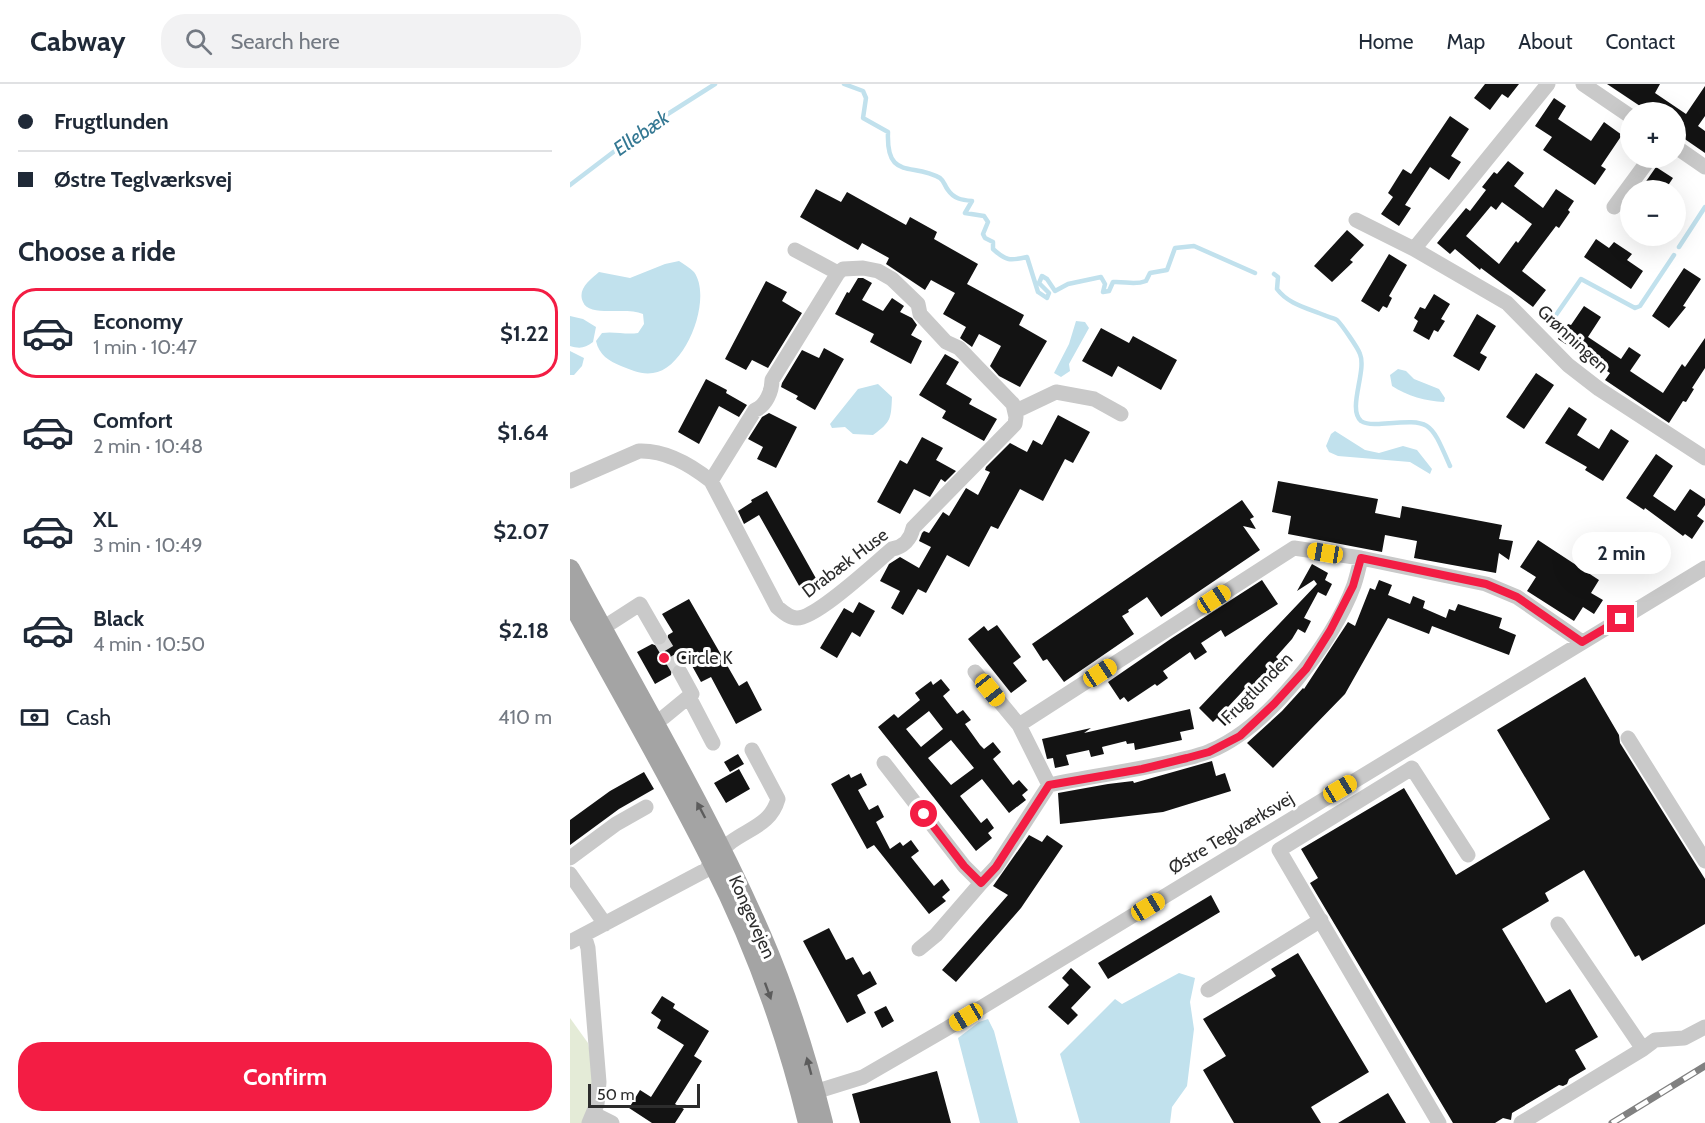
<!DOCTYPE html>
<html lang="en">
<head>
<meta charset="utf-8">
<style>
  body { margin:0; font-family:Cabin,sans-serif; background:#f2f2f3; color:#1f2937; height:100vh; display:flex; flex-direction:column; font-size:22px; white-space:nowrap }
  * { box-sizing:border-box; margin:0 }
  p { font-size:20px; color:#747a83 }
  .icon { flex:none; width:33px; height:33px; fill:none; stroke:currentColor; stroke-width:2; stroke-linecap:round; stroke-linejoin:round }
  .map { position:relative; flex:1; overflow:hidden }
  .details { display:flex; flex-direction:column; background:#fff; width:570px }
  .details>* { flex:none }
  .top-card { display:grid; align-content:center; height:132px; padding:0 18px; background:#fff }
  .fabs { position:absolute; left:1050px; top:18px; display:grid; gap:12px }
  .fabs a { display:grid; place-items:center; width:66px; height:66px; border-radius:50%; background:#fff; box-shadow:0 6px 24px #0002; font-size:30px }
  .scale { position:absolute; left:18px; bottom:15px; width:112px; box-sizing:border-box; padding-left:6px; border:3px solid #2c2c2c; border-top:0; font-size:16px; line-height:21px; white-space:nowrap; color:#2c2c2c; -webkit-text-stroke:4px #fff; paint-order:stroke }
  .end { position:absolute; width:27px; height:27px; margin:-14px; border:8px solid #f31d44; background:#fff; box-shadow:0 0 0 3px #fff }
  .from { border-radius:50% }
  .bubble { position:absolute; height:42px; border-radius:21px; background:#fff; box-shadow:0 6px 24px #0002; font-size:20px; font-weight:800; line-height:42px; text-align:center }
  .car { position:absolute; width:18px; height:36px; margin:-18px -9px; border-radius:8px; box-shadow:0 0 4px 2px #0007; background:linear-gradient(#f5c518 24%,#345 0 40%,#f5c518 0 76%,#345 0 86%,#f5c518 0) }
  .top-card b { display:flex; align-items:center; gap:21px; height:57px; font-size:22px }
  .top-card b+b { border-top:2px solid #e0e1e3 }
  .top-card i { width:15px; height:15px; background:#1f2937 }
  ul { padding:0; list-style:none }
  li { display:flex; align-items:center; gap:18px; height:90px; margin:0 12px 9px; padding:0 6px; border:3px solid transparent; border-radius:24px }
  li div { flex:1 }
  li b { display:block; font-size:22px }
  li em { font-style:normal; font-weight:800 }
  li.active { border-color:#f31d44 }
  li>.icon { width:54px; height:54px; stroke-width:1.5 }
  h2 { padding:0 18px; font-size:27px; line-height:72px }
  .pay { display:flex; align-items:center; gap:15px; height:66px; padding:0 18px; font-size:22px }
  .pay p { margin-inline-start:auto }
  .cta { display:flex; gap:12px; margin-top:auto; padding:12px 18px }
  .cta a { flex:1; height:69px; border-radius:24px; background:#f31d44; color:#fff; font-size:24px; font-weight:800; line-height:69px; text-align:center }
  header { display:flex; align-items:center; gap:36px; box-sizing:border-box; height:84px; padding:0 30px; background:#fff; border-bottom:2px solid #e0e1e3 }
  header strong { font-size:28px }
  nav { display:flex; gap:33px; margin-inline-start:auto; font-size:21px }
  .search { width:420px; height:54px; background:#f2f2f3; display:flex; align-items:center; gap:15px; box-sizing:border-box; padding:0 21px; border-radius:24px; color:#747a83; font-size:22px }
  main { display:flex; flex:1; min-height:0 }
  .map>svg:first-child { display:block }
  .green { fill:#e4ebd7 }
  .water { fill:#c1e1ed }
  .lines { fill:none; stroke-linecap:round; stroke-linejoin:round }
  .stream { stroke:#c1e1ed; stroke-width:4.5 }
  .building { fill:#131313; fill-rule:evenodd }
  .minor-tunnel { stroke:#d5d5d5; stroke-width:15; stroke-dasharray:15 8; stroke-linecap:butt }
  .minor { stroke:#c9c9c9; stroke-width:15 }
  .major { stroke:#a4a4a4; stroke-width:20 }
  .rail-casing { stroke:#818181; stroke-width:7 }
  .rail { stroke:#fff; stroke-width:4.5; stroke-dasharray:14; stroke-linecap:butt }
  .oneway { fill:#5c5c5c }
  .route { stroke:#f31d44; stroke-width:8 }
  .poi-dot { fill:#f31d44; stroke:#fff; stroke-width:2 }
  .labels { text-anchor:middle; stroke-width:6; stroke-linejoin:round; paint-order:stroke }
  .street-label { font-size:18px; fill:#2c2c2c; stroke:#fff }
  .poi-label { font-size:18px; fill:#2c2c2c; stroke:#fff; text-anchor:start }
  .water-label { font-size:20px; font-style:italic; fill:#347893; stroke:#fff }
</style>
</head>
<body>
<header>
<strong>Cabway</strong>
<div class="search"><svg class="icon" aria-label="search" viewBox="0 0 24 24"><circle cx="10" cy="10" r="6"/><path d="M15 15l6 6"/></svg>Search here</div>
<nav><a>Home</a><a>Map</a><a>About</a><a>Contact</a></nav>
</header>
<main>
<section class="details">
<div class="top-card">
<b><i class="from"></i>Frugtlunden</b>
<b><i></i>Østre Teglværksvej</b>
</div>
<h2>Choose a ride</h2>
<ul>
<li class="active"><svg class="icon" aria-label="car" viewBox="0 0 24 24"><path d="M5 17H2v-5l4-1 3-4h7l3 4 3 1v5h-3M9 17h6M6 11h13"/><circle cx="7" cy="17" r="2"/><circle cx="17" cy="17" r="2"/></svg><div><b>Economy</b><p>1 min · 10:47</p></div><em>$1.22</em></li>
<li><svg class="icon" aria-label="car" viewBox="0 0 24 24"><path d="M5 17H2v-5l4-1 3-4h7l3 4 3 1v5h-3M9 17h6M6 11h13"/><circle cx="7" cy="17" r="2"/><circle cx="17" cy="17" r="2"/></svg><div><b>Comfort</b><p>2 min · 10:48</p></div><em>$1.64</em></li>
<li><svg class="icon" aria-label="car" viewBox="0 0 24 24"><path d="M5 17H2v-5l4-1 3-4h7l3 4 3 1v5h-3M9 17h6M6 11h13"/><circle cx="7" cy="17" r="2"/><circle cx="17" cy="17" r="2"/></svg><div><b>XL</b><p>3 min · 10:49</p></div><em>$2.07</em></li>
<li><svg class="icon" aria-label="car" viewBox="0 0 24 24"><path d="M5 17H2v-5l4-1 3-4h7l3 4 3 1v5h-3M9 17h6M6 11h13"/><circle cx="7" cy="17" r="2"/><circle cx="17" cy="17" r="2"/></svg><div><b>Black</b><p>4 min · 10:50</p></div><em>$2.18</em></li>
</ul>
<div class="pay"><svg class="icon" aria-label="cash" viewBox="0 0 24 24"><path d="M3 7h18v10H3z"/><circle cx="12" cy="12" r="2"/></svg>Cash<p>410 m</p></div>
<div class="cta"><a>Confirm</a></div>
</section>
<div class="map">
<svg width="1135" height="1039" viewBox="0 0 1135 1039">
  <rect width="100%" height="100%" fill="#fff"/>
  <path class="green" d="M 0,934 L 18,959 L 23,984 L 22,1027 L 13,1039 L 0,1039 Z"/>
  <path class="water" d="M 109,177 C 114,180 120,184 124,188 C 143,214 116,285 83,289 C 72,291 61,286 51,282 C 39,277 29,271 26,257 L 32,249 C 44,247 56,251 68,249 L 74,240 L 73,230 C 56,222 19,234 13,218 C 7,205 20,196 29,188 L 60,194 L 95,180 Z
    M 0,232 L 13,235 L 26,243 L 23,258 C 15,264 10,265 0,262 Z
    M 506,237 L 515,238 L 519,244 L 499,280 L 500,287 L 491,293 L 484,289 L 499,260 Z
    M 0,267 L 14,274 L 12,282 L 4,291 L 0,291 Z
    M 828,285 L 836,287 L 844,295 L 869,305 L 875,314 L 874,318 C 856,317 837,312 822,302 L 820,291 Z
    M 308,300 L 322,313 C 321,335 321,338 303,351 L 283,350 L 275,343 L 262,344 L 260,340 L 288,305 Z
    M 765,347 L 795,366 L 809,369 L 833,362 L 847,366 L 862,385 L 860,390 L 840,378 L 768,372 L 759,368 L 756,362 L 761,350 Z
    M 609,889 L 625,894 L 620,918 L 624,945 L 617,1002 L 602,1023 L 600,1039 L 510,1039 L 490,970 L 545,915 L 552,920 Z
    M 418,935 L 424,947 L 448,1039 L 410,1039 L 388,954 L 409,938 Z"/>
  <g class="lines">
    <path class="stream" d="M 274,0 L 293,7 L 296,14 L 293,34 L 318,48 C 316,97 342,78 370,94 C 375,98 374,101 378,106 C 384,115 392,116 402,117 L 395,129 L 414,132 L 418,138 L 413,150 L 415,154 L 423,158 L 423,165 C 436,177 440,177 457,173 L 468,208 L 477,214 L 479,209 L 469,199 L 472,192 L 477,195 L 485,207 L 498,200 L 531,193 L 535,200 L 533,208 L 539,207 L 543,198 C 556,197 563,202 576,197 L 580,189 L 597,186 L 605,164 L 624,162 L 685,189
      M 0,101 L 71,47 L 145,0
      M 1109,163 L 1135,123
      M 704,190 L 708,193 L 707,205 C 718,220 737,224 754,231 C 758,233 764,234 767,236 C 772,241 788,264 790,270 C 797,287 777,325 791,337 C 797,341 803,340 809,340 C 861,336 859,334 880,382
      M 979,241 L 1011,195 L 1065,224 L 1070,222 L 1104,171"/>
  </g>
  <path class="building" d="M 915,0 L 949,0 L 938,14 L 932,10 L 920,26 L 904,14 Z
    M 1037,0 L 1090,0 L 1085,9 L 1116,30 L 1135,2 L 1135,32 L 1128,42 L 1135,47 L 1135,69 L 1106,49 L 1106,28 L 1079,28 Z
    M 984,14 L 996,22 L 988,35 L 1021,57 L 1034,38 L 1052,51 L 1031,82 L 1036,85 L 1025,101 L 973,66 L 982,53 L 965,42 Z
    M 880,32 L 899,45 L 881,72 L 891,78 L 879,96 L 860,83 L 835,121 L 841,124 L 829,142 L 811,130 L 823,113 L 818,109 L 833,85 L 841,90 Z
    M 938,77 L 954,89 L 944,102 L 973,124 L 986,105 L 1004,117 L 998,126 L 1000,128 L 989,144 L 986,142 L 952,187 L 976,206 L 963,223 L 911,184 L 910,186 L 885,165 L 880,170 L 867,159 L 896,124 L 900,127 L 916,106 L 912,103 L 924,88 L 927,90 ZM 932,118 L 962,140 L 948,159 L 946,157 L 929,180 L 896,152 L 921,122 L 926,126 Z
    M 1086,83 L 1103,94 L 1095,106 L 1070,106 Z
    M 246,105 L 271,118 L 277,108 L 336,141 L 340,133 L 367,148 L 364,155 L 408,180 L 397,200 L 454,231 L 449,241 L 477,257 L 450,303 L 429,292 L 420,282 L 431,262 L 409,250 L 402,263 L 390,254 L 396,243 L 373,230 L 385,209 L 361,196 L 355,206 L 316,180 L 319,174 L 292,159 L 288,166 L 230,133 Z
    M 777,146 L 794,161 L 780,176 L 783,178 L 762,198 L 744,182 Z
    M 1026,155 L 1039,164 L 1044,158 L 1062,170 L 1057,176 L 1073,187 L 1061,205 L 1014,173 Z
    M 819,170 L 837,181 L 819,212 L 822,214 L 817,224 L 813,222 L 809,228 L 791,217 Z
    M 1114,184 L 1131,195 L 1113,222 L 1116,223 L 1099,244 L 1082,232 Z
    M 288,194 L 293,194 L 302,199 L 292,216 L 313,227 L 322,214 L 334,222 L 330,228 L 342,234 L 347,241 L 341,251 L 352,257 L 341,280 L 300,258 L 304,250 L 265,230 L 277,208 L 279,209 Z
    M 196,197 L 217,208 L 212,217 L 232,229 L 198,284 L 182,276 L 176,286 L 155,275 Z
    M 864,210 L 880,220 L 871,235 L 875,237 L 868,248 L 864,246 L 859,256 L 843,247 L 848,237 L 844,234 L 850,223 L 855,225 Z
    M 1014,222 L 1031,233 L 1018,253 L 1051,275 L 1059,263 L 1071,271 L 1060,287 L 1093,309 L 1112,280 L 1115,283 L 1135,254 L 1135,284 L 1122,304 L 1124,305 L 1116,318 L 1113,317 L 1099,339 L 1035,296 L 1040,289 L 988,255 L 998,240 L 1001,241 Z
    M 907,230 L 926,242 L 910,269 L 917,273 L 909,287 L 883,272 Z
    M 531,244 L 559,259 L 563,252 L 607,276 L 591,306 L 548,282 L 542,293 L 512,277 Z
    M 254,264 L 274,275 L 245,326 L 226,315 L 228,312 L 211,303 L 212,299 L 232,266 L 249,274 Z
    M 375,270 L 389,278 L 376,300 L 402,315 L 399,320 L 427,335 L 414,357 L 372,334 L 376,327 L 349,311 Z
    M 966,289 L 984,301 L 954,345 L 936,333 Z
    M 136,295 L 157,306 L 156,309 L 177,321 L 169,333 L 149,322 L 129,360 L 108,348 Z
    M 999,323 L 1017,335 L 1007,351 L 1029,365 L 1041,345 L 1059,357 L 1033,397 L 1015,386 L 1017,383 L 975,359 Z
    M 199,329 L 227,343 L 206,384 L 187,375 L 193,363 L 178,355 L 192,333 Z
    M 488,331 L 520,348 L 503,379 L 495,375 L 473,417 L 450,405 L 428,445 L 421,442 L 399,483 L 377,471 L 356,509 L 348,505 L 333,531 L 321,524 L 330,507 L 310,497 L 319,480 L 330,473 L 349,484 L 361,463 L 349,457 L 352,449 L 354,447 L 359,449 L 373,428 L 379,432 L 396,404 L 408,411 L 420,388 L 415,386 L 416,383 L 440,359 L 457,368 L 463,356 L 472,361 Z
    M 352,353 L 373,364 L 366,376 L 386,387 L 375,398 L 371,395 L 360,413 L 344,405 L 330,430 L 307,418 L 330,376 L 337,380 Z
    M 1086,370 L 1103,382 L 1083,412 L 1105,427 L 1120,405 L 1135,415 L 1135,421 L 1127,432 L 1134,437 L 1122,455 L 1115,450 L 1113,452 L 1075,424 L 1074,426 L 1056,414 Z
    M 708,397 L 808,415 L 805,429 L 830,434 L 832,422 L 932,441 L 929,455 L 943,457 L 939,476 L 929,469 L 926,489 L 844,474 L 847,457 L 815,451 L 812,468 L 718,450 L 721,432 L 702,428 Z
    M 197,407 L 248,498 L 232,507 L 189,431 L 174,440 L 168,427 L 182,418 L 181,416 Z
    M 672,416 L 684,433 L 680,435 L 686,445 L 673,442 L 690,466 L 591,533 L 577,513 L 558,526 L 559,528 L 552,532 L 564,550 L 494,598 L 477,575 L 473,577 L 462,560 Z
    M 968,456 L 1029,496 L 1021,509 L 1033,516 L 1024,530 L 1013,523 L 1004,537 L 957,507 L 966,493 L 950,483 Z
    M 742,480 L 758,489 L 755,496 L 762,500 L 756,512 L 748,508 L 734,534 L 741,537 L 735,549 L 728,545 L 722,555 L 706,573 L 712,579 L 679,612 L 673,607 L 657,624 L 665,632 L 655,642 L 647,634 L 643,638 L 629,624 L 747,500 L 744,496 L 727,507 Z
    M 692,496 L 708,520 L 655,553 L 651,546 L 631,559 L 637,568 L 625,576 L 620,568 L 593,587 L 598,594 L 587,602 L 585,600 L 558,618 L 554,613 L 550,616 L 538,598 L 602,554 Z
    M 809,496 L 822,501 L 818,511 L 840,520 L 843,512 L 855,517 L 853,524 L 876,534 L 879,525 L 885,527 L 888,520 L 932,534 L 929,544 L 946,551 L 939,571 L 862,542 L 859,550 L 818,534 L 775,610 L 703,684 L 677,659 L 712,627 L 733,604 L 734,605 L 778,538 L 785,542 L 800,504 L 805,506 Z
    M 119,515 L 169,602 L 177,597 L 192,626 L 166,640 L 141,593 L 131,598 L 121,580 L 117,582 L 110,578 L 102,582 L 101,591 L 85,600 L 67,568 L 82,560 L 90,563 L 97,558 L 98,551 L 103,548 L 92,530 Z
    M 289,518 L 305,527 L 290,553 L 282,548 L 267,574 L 250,564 L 274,524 L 283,529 Z
    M 427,541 L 451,573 L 443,579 L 457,597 L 441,609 L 398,555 L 414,542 L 418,547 Z
    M 1015,593 L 1049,651 L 1050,659 L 1135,795 L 1135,840 L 1072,877 L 1069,871 L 1065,873 L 1014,786 L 975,809 L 979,817 L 932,845 L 976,919 L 1000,905 L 1028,953 L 1005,966 L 1016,985 L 999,995 L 997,1000 L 993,1002 L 989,1001 L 942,1029 L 941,1036 L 933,1034 L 925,1039 L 883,1039 L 740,799 L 748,794 L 731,765 L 834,704 L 886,791 L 980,735 L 927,646 Z
    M 371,595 L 380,606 L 373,612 L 387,630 L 393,626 L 401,636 L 395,640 L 410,661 L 414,665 L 423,658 L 431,668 L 423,675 L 443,701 L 449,696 L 458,706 L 452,711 L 456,716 L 439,729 L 412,695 L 390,712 L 411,739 L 417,734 L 424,744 L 418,749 L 422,754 L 406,767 L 308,643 L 324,630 L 328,634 L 350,616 L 345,609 L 361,597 L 363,601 ZM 359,627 L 373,645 L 351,663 L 336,645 ZM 381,656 L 404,684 L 381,701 L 358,674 Z
    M 620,625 L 624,645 L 610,648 L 612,656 L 565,666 L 564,659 L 557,660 L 556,657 L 532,663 L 534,670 L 521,673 L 519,666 L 496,671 L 499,681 L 485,684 L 483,674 L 477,675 L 472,655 L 521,644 L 514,649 Z
    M 168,670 L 174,680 L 160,688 L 154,678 Z
    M 642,677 L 646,692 L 655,689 L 661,707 L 593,728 L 490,740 L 488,709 L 538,700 L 563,697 L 564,699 Z
    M 169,685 L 180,705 L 156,719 L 144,699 Z
    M 74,688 L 84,705 L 49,725 L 0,761 L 0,736 L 40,707 Z
    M 291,689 L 297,701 L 288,706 L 299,726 L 308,721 L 314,733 L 306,738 L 320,765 L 330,758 L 333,762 L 341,756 L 349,767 L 341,773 L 364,802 L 372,795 L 380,806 L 372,813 L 376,817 L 359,830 L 304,761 L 297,765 L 261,700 L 279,690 L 281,694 Z
    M 459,751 L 472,758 L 477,751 L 493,762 L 451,824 L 386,898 L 372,886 L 438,811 L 423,802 Z
    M 641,811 L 650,828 L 538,895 L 528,879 Z
    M 259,844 L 276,876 L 283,873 L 293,891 L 300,887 L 307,900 L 287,911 L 296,929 L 277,939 L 233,857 Z
    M 728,869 L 799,988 L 741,1023 L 751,1039 L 664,1039 L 633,986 L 656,972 L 633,935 L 706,892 L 701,885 Z
    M 501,884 L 521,903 L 501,924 L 508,931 L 498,941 L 478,923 L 499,901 L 492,894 Z
    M 92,912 L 105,920 L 103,924 L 139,947 L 124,972 L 132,977 L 105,1020 L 114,1025 L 105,1039 L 82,1039 L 59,1024 L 70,1006 L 81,1013 L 114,961 L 87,944 L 91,936 L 81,929 Z
    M 316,922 L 324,937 L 312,944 L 304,928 Z
    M 367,987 L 381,1039 L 290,1039 L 282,1010 Z
    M 818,1009 L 836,1039 L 768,1039 Z"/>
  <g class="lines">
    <path class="minor-tunnel" d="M 89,553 L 110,588"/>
    <path class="minor" d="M 1013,0 L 1060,32
      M 1106,63 L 1135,83
      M 1044,123 L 1080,74
      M 786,136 L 844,165 L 937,219 L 998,281 L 1029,305 L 1135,374
      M 844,165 L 978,0
      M 225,166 L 268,189
      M 446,327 L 486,308 L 524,315 L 551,330
      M 0,397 L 69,367 C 96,366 121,381 141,397 L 207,523 C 213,528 219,534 227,534 C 247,534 305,479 322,465 C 333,463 341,455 343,444 L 445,340 L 446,333 L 443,320 L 389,264 L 376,258 L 350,230 L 348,220 L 322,195 L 308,187 L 293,184 L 273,185 L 268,189 L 202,296 C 202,307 196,322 185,326 L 141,397
      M 25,549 L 70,520 L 89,553
      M 405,588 L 449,641 L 479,701 L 426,783 L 411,799
      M 119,613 L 143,659
      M 449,641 L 724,464 L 791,474 L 916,500 L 947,513 L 1012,558
      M 76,643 L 94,633 L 122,610 L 110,588
      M 1058,654 L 1135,777
      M 314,679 L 394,782 L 411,799 L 366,851 L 349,865
      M 479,701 C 521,692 563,687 605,677 C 616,674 629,672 640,667 C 697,644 763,559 784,501 C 787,492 789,483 791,474
      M 0,774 L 46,740 L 76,723
      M 0,790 L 35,840
      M 988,840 L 1073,965
      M 14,851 L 18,864 L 29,998 L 27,1020 L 19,1039
      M 0,858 L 136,786 C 142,775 151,765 161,758 C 180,744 201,740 208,715 L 182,666
      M 638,906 L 751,836
      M 235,1011 L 293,993 L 376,945 L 1135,484
      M 24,1030 L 42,1039
      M 869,1039 L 709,766 L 842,684 L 898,771
      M 951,1039 L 1073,965 L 1085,956 L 1114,954 L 1135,943"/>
    <path class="major" d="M 0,485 C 65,607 137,726 192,853 C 218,913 237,975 253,1039
      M 0,515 C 47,602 97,687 141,775 C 184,859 216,948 238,1039"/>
    <defs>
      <path id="rail" d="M 1042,1039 L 1135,982"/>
    </defs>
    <use href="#rail" class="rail-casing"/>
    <use href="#rail" class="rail"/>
  </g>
  <defs><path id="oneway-solid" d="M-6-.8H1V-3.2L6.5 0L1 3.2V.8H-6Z" transform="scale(1.5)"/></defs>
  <g class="oneway">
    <use href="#oneway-solid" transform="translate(131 726) rotate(-118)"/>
    <use href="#oneway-solid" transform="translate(198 907) rotate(70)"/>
    <use href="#oneway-solid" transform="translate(239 982) rotate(-105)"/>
  </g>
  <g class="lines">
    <path class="route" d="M 354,730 L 394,782 L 411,799 L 426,783 L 479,701 L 572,685 L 617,674 L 639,668 L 670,652 L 704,620 L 736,585 L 760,547 L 783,502 L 791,474 L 916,500 L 947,513 L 1012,558 L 1051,535"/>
  </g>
  <circle class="poi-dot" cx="94" cy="574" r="6"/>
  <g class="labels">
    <g class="street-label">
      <text transform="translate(1003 255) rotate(43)" y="6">Grønningen</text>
      <text transform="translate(275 479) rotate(-37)" y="6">Drabæk Huse</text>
      <text transform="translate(687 604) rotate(-45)" y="6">Frugtlunden</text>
      <text transform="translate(661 749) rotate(-31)" y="6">Østre Teglværksvej</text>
      <text transform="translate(182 833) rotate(66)" y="6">Kongevejen</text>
    </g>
    <g class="poi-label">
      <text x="106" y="580">Circle K</text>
    </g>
    <g class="water-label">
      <text transform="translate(71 49) rotate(-35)" y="7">Ellebæk</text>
    </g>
  </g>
</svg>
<div class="fabs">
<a>+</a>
<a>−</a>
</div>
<div class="scale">50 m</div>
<i class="end from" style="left:354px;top:730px"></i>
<i class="end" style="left:1051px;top:535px"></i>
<div class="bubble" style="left:1002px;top:448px;width:99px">2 min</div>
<i class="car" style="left:755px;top:469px;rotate:279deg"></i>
<i class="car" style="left:644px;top:515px;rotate:57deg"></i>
<i class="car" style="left:530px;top:589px;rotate:57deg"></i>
<i class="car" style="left:420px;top:606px;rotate:141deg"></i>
<i class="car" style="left:770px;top:705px;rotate:59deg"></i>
<i class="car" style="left:578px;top:823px;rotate:59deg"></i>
<i class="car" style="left:396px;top:933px;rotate:239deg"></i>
</div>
</main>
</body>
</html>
